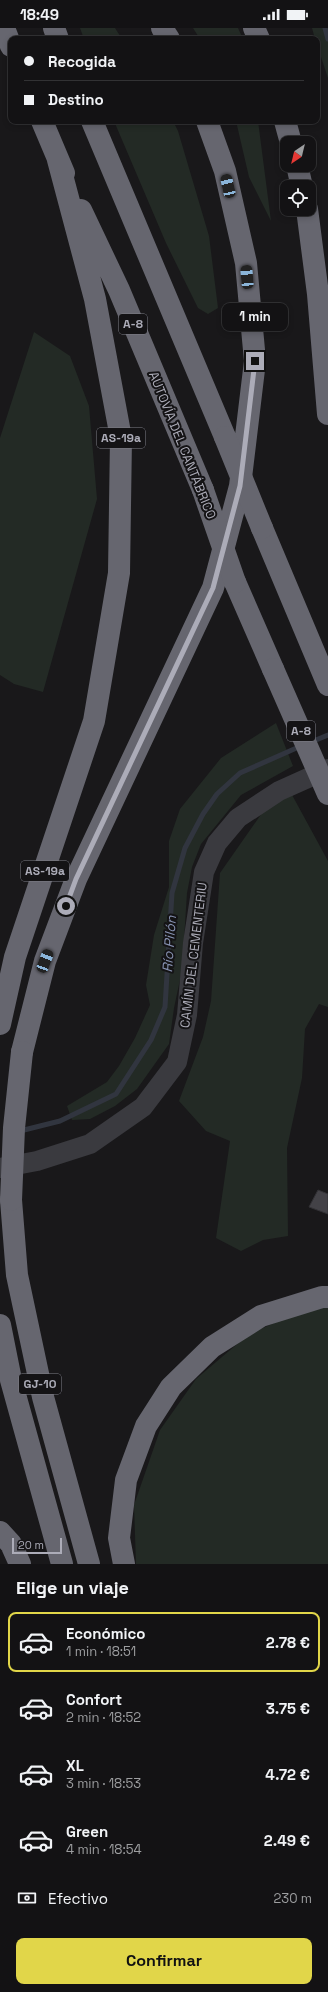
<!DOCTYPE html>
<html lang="es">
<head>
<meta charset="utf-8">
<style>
  body { margin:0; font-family:"Space Grotesk",sans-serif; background:#202022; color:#f1f3f6; height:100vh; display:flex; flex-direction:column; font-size:15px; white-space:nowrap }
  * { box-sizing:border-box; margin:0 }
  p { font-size:13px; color:#9d9ea0 }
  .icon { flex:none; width:22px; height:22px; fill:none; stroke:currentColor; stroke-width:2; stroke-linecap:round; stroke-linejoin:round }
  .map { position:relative; height:1536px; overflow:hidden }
  .sheet { display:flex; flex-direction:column; background:#131214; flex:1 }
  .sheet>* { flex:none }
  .hud { position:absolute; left:8px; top:8px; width:312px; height:88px; border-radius:8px; box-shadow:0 2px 6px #0003,0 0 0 1px #323234; display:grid; align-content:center; height:88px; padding:0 16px; background:#131214 }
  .needle { width:26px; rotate:215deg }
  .controls { position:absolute; left:280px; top:108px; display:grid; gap:8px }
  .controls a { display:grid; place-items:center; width:36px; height:36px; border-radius:8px; background:#131214; box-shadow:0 2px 6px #0003,0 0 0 1px #323234; font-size:20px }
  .scale { position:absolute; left:12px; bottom:10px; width:50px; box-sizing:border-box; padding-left:4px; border:2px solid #acacb8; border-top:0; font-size:11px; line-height:14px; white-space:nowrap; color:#acacb8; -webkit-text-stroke:3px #141315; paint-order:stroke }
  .end { position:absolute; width:18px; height:18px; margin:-9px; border:5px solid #acacb8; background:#111; box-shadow:0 0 0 2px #111 }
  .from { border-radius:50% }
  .bubble { position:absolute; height:28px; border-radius:8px; background:#131214; box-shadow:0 2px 6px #0003,0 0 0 1px #323234; font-size:13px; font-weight:800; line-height:28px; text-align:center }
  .car { position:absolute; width:12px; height:24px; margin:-12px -6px; border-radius:5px; box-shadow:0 0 3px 1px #0007; background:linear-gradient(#222 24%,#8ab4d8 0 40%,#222 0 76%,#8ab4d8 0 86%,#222 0) }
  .hud b { display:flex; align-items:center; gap:14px; height:38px; font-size:15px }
  .hud b+b { border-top:1px solid #323234 }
  .hud i { width:10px; height:10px; background:#f1f3f6 }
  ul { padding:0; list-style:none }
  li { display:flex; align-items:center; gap:12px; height:60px; margin:0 8px 6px; padding:0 8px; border:2px solid transparent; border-radius:8px }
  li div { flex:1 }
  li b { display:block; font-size:15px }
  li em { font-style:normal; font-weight:800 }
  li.selected { border-color:#e1d649 }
  li>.icon { width:36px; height:36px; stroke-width:1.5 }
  h2 { padding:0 16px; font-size:18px; line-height:48px }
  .pay { display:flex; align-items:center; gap:10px; height:44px; padding:0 16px; font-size:15px }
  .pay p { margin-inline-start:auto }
  .cta { display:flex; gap:8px; margin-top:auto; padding:8px 16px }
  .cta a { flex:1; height:46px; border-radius:8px; background:#e1d649; color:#111; font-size:16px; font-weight:800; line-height:46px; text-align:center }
  .status { display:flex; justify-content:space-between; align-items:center; height:28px; padding:0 20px; background:#131214; direction:ltr }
  .status svg { height:11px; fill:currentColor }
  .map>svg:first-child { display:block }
  .green { fill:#232a25 }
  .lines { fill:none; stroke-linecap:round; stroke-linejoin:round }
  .stream { stroke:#31353f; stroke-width:5 }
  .building { fill:#434247; stroke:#333236 }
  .minor { stroke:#3a3a3f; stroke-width:20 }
  .highway { stroke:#66666f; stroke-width:22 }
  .highway-bridge { stroke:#66666f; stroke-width:22 }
  .route { stroke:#acacb8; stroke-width:5 }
  .labels { text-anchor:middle; stroke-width:4; stroke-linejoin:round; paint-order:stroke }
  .shield { fill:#141315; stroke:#7e7e87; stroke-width:1 }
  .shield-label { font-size:12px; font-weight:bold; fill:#acacb8 }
  .street-label { font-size:13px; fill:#acacb8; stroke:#141315 }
  .water-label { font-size:14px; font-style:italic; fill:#8691b0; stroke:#141315 }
</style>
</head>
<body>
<div class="status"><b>18:49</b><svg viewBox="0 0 49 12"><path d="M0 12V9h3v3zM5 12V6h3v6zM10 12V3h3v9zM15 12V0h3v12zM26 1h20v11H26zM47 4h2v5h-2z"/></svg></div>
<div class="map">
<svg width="328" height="1536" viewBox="0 0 328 1536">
  <rect width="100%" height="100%" fill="#19181a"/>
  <path class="green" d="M 80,0 L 115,0 L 122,11 L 84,11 Z
    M 193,0 L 238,0 L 243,11 L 200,11 Z
    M 312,0 L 328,0 L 328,50 L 317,17 L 317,11 L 315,11 Z
    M 114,93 L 173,93 L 178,103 L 209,208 L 218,280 L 208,286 L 198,280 L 166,215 Z
    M 236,93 L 258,93 L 271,193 L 249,149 Z
    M 34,304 L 70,328 L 89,378 L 97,471 L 43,664 L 14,656 L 0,647 L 0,410 Z
    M 276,695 L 293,738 L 241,767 L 201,816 L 192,839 L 187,865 L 182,942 L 174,980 L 169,1016 L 137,1061 L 115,1078 L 90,1091 L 72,1092 L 67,1078 L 107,1054 L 119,1038 L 135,1010 L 150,977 L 146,957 L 154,907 L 169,859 L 169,813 L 180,781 L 221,730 Z
    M 291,765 L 328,833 L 328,979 L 319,976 L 305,1001 L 302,1050 L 287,1120 L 288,1208 L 263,1212 L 241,1223 L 216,1210 L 230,1113 L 206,1103 L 179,1073 L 203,1009 L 211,973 L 220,845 L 262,785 Z
    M 328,1279 L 328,1536 L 136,1536 L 134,1477 L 160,1402 L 196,1351 L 249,1306 L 307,1281 Z"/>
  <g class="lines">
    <path class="stream" d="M 325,0 L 328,11
      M 311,714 L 328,707
      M 20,1103 L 60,1093 L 116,1066 L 151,1012 L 165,979 L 172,865 L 185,820 L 203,786 L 217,766 L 240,745 L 301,718"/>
  </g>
  <path class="building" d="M 318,1162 L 328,1166 L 328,1186 L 309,1179 Z"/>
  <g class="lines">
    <path class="minor" d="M 0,1140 L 37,1133 L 90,1116 L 143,1079 L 177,1034 L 187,987 L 193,915 L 204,844 L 217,815 L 238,790 L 279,763 L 328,741"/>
    <path class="highway" d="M 4,0 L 11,18
      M 54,0 L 58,11
      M 162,0 L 169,11
      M 254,0 L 259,11
      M 42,93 L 64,145
      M 92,93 L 225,409
      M 285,93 L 291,115
      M 297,137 L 302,159
      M 307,181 L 318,266 L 328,386
      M 81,182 L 119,262 L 203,462
      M 262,500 L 328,657
      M 235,554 L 273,641
      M 0,996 L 15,929 L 94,693 L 119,545 L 121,410 L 95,271 L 58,132
      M 22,1024 L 45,933 L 76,851 L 213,560 L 240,458 L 255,333 L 246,235 L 225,143 L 207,93
      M 11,1172 L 17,1247 L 43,1369 L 89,1536
      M 0,1297 L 11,1352 L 62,1536
      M 0,1504 L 11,1516 L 20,1536
      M 124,1536 L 119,1510 L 126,1452 L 146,1398 L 171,1359 L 212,1319 L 261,1288 L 322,1269 L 328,1269"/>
    <path class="highway-bridge" d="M 225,409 L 262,500
      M 203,462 L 235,554
      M 273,641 L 328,766
      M 11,1172 L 14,1100 L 22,1024"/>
  </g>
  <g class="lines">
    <path class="route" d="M 66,878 L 76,851 L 213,560 L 240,458 L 255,333"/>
  </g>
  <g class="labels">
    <g class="shield">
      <rect x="119" y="286" width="28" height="20" rx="3"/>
      <rect x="97" y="400" width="48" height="20" rx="3"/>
      <rect x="287" y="693" width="28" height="20" rx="3"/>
      <rect x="21" y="833" width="48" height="20" rx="3"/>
      <rect x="19" y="1346" width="42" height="20" rx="3"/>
    </g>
    <g class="shield-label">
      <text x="133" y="300">A-8</text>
      <text x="121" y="414">AS-19a</text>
      <text x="301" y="707">A-8</text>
      <text x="45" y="847">AS-19a</text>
      <text x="40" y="1360">GJ-10</text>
    </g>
    <g class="street-label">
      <text transform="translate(183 417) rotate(68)" y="5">AUTOVÍA DEL CANTÁBRICO</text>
      <text transform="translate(193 927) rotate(-83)" y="5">CAMÍN DEL CEMENTERIU</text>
    </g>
    <g class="water-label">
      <text transform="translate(169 916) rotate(-86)" y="5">Río Pilón</text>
    </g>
  </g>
</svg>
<div class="controls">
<a><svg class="needle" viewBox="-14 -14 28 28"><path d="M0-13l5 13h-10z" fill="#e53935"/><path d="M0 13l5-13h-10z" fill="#9d9ea0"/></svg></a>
<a><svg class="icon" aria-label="locate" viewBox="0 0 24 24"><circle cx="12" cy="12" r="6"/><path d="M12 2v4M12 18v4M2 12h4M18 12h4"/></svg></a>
</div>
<div class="scale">20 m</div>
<i class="end from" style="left:66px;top:878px"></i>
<i class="end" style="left:255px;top:333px"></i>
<div class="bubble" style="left:222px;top:275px;width:66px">1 min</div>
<i class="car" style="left:228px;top:158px;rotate:347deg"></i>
<i class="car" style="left:247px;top:249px;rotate:355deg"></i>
<i class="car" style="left:45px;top:933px;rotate:21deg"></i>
<div class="hud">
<b><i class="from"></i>Recogida</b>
<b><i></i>Destino</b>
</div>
</div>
<section class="sheet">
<h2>Elige un viaje</h2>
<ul>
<li class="selected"><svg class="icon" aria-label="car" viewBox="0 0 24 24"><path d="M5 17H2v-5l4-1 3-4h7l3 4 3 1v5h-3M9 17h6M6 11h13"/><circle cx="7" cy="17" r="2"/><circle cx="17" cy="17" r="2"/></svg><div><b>Económico</b><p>1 min · 18:51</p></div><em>2.78 €</em></li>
<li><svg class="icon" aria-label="car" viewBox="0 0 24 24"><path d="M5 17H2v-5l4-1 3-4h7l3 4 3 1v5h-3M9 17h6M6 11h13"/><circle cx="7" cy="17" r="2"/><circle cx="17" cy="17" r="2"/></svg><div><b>Confort</b><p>2 min · 18:52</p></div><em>3.75 €</em></li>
<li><svg class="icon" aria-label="car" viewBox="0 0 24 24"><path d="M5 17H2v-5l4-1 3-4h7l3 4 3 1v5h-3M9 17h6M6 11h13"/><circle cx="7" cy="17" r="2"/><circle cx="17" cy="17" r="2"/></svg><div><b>XL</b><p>3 min · 18:53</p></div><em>4.72 €</em></li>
<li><svg class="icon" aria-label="car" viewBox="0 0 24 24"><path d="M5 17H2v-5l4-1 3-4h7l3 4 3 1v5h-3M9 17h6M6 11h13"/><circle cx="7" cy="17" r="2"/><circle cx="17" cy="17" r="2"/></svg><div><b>Green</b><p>4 min · 18:54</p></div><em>2.49 €</em></li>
</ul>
<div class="pay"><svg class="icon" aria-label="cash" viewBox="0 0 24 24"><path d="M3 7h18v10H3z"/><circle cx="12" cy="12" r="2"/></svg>Efectivo<p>230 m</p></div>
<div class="cta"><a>Confirmar</a></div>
</section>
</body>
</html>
